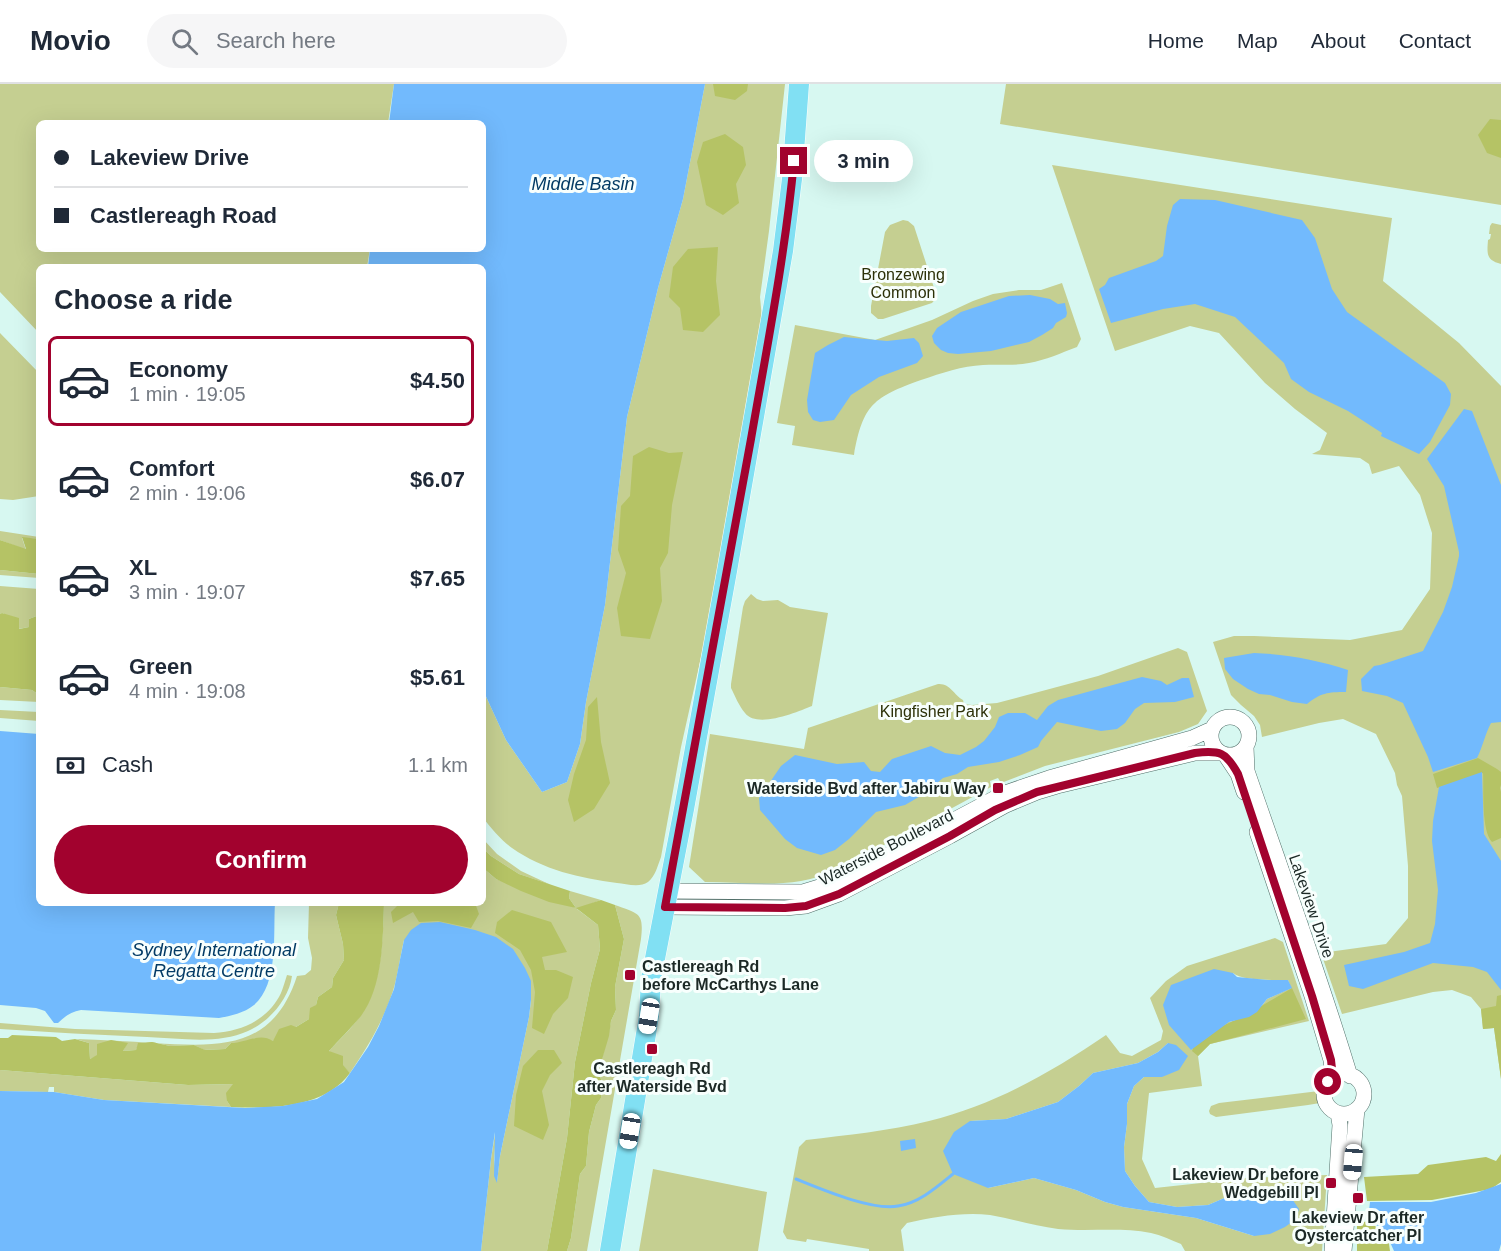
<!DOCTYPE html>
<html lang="en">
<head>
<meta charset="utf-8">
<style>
  body { margin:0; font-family:Arial,sans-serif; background:#f6f6f7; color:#1f2937; height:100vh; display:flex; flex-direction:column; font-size:22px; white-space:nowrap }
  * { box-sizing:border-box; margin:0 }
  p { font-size:20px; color:#747a83 }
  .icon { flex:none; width:33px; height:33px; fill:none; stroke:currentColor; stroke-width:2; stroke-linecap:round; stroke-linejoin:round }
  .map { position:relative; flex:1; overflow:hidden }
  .panel { position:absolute; left:36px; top:180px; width:450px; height:642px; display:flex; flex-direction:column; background:#fff; border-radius:9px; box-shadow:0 6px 24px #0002 }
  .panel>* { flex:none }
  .banner { position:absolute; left:36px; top:36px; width:450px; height:132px; border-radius:9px; box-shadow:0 6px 24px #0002; display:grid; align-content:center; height:132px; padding:0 18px; background:#fff }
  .end { position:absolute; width:27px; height:27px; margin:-14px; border:8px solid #a2022e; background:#fff; box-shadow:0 0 0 3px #fff }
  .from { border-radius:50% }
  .bubble { position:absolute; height:42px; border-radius:21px; background:#fff; box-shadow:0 6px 24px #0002; font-size:20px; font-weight:700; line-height:42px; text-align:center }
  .car { position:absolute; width:18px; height:36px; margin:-18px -9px; border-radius:8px; box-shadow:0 0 4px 2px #0007; background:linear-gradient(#fff 24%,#345 0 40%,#fff 0 76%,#345 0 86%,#fff 0) }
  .banner b { display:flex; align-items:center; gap:21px; height:57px; font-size:22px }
  .banner b+b { border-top:2px solid #e0e1e3 }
  .banner i { width:15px; height:15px; background:#1f2937 }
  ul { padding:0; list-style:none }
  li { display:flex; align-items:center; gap:18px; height:90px; margin:0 12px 9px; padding:0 6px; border:3px solid transparent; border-radius:9px }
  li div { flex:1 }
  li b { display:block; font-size:22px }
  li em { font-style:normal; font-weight:700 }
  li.on { border-color:#a2022e }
  li>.icon { width:54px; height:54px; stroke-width:1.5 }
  h2 { padding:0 18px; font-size:27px; line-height:72px }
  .pay { display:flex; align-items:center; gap:15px; height:66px; padding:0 18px; font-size:22px }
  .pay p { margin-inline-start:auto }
  .button { display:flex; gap:12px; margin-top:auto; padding:12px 18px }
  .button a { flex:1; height:69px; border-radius:36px; background:#a2022e; color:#fff; font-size:24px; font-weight:700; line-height:69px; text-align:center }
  header { display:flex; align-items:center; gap:36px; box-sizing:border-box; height:84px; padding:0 30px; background:#fff; border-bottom:2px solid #e0e1e3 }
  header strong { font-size:28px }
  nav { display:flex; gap:33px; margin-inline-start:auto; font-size:21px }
  .search { width:420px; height:54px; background:#f6f6f7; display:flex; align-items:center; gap:15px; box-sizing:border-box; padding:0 21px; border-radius:33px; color:#747a83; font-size:22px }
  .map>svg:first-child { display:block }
  .green { fill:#c5cf91; fill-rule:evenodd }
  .forest { fill:#b5c365 }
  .water { fill:#72bafd }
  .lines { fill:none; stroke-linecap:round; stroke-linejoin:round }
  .stream { stroke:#72bafd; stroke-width:3 }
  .minor-casing { stroke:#516f69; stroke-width:16 }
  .major-casing { stroke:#fff; stroke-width:21 }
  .minor { stroke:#fff; stroke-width:15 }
  .major { stroke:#81e0f3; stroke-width:20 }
  .route { stroke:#a2022e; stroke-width:8 }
  .poi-dot { fill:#a2022e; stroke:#f8fffd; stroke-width:2 }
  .labels { text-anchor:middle; stroke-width:6; stroke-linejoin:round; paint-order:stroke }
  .park-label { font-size:16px; fill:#2c3108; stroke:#f8fffd }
  .poi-label { font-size:16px; font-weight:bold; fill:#1c2926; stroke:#f8fffd; text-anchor:end }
  .street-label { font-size:16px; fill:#1c2926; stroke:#f8fffd }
  .water-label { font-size:18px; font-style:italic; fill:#033b65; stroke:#f8fffd }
</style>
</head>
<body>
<header>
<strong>Movio</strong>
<div class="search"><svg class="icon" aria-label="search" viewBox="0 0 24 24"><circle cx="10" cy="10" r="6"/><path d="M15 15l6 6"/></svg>Search here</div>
<nav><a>Home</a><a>Map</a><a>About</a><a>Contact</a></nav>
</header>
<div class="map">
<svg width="1501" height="1167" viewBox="0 0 1501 1167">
  <rect width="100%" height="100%" fill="#d7f8f1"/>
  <path class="green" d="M 0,0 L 394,0 L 388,39 L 39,39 L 39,165 L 370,165 L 367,183 L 39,183 L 39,249 L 0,208 Z
    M 705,0 L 785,0 L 769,147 L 760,213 L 762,235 L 716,506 L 681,663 L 661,773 C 658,781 655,793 648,798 C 640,804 626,800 617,799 C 580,794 543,786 512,764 C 501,756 492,745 483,734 L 483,606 L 506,656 L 542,708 L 567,698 L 580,660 L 586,618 L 605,521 L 627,333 L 658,204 L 683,115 Z
    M 1006,0 L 1501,0 L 1501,121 L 1000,40 Z
    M 1052,81 L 1392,134 L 1383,197 L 1459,259 L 1501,302 L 1501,995 L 1494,944 L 1483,945 L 1481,925 L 1471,913 L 1452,906 L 1433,908 L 1342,930 L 1321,869 L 1386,860 L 1408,834 L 1408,782 L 1402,712 L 1397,701 L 1395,689 L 1376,650 L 1343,635 L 1319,639 L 1262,653 L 1260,641 L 1254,632 L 1241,621 L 1231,611 L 1213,558 L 1234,552 L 1254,552 L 1350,556 L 1402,546 L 1430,505 L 1432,449 L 1420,411 L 1399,382 L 1372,390 L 1369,380 L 1360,374 L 1312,370 L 1320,366 L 1327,349 L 1295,325 L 1265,299 L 1219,249 L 1190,242 L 1115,267 Z
    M 903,136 L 908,137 L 914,142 L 937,213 L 932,219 L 883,235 L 878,235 L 871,229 L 871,222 L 885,148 L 890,141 Z
    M 1492,139 L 1501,141 L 1501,180 C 1486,176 1487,170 1488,156 L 1490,155 L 1491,150 L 1489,150 L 1490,142 Z
    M 1062,199 L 1081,255 L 1077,263 C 1061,269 1046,276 1029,279 C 1014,282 999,280 983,281 C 962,282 942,289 921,296 C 874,313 863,320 854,371 L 792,361 L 795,342 L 777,339 L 795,241 L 875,256 L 932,236 L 973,217 L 993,210 L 1019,206 L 1041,206 Z
    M 0,249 L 39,289 L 39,412 L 13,416 L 0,415 Z
    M 0,447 L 39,453 L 39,455 L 22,454 L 26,466 L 0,456 Z
    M 0,486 L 39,490 L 39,494 L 0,491 Z
    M 0,502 L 39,505 L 39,531 L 29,535 L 29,543 L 18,545 L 3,529 L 0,530 Z
    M 751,510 L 757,515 L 763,517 L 778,516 L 790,523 L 828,529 L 812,622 C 797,628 757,645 745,629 C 739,622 735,612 731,604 L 731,600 L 743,523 L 745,517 Z
    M 1178,564 L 1187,568 L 1207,627 L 1198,640 L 1179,648 L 1045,682 L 1001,699 L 998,694 L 990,697 L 991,703 L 834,788 C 823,791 812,795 801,797 C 772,802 735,798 705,798 L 689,783 L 710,650 L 804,665 L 808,644 L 938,600 C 950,599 954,611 963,616 L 964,620 L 972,621 L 997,619 L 1098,592 Z
    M 0,603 L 32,606 L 39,611 L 39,618 L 0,616 Z
    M 0,626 L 39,628 L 39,637 L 0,634 Z
    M 483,755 L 497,770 L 521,787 L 551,801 L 519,790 L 491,772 L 483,764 Z
    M 483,784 L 496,795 L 576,824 L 569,814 L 570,807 L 601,816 L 577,825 L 598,841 L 600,865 L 591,899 L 575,978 L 567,1054 L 547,1167 L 481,1167 L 491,1075 L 497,1038 L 494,1076 L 497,1098 L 500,1072 L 529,933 L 531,916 L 530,897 L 404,856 C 400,873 398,891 393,907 C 383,937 368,963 350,989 L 329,967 C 339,956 351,945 360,932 C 382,904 383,853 384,819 L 483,819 Z
    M 309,819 L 339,819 L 336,831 L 343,860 L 344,876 L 333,894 L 332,903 L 318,913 L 316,921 L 309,935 L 273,957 L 256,954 L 240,959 L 231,959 L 225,965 L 204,966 L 194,961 L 170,962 L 152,958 L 139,959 L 136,966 L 123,967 L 127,959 L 90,975 L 89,959 L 76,955 C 102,956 128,957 154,959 C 220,963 273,966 297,892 L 305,891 L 311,886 L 312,874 L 308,854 Z
    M 615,821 C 639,830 644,828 641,855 L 587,1167 L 567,1167 L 571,1154 L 580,1090 L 586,1082 L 589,1048 L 596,1021 L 601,1014 L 603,999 L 598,989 L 608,952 L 611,937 L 616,926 L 615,903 L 624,855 Z
    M 1275,854 L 1283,858 L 1309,937 L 1210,960 L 1198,972 L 1202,1002 L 1149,1009 L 1142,1075 L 1155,1104 L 1247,1094 L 1327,1091 L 1322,1167 L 1185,1167 L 1181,1160 C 1171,1156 1161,1151 1151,1149 C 1120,1143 1089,1148 1058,1145 C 1035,1142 1013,1135 990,1131 C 962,1128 934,1133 907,1139 L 901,1146 L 904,1167 L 869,1167 L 869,1165 L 807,1155 L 806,1158 L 787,1155 L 783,1148 L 799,1063 L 806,1056 C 847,1051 889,1047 929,1037 C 994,1021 1052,988 1106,951 L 1120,969 L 1132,972 L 1161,956 L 1163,947 L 1150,914 L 1166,897 L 1187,882 ZM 1233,889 C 1243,897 1274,896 1288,896 L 1291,904 L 1267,915 L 1257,928 L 1249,933 L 1229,938 ZM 1168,959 L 1162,993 L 1144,993 L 1134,1002 L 1127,1020 L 1127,1040 L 1124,1063 L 1125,1087 L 1135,1102 L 1149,1118 L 1177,1123 L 1208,1121 L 1243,1106 L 1254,1152 L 1196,1134 L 1123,1123 L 1105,1118 L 1076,1106 L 1034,1094 L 988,1104 L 970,1037 L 1006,1035 L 1058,1018 L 1079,1002 L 1093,989 L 1138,979 L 1158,968 Z
    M 287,891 L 292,892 C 289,915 269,938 248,947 C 217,961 180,954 147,953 C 98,951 49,948 0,945 L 0,939 L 75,945 L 214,949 C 242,947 268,936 281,909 C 283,904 285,897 287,891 Z
    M 0,986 L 188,1001 L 234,1000 L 227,1017 L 231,1023 L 104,1016 L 54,1008 L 54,1003 L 49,1003 L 48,1008 L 0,1007 Z
    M 1319,1007 L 1320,1019 L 1308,1021 L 1216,1033 L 1210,1030 L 1209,1027 L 1211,1022 L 1219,1019 Z
    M 653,1085 L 767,1108 L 758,1167 L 639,1167 Z"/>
  <path class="forest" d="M 713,0 L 748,0 L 747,7 L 735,16 L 715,12 Z
    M 1490,35 L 1501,36 L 1501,74 L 1487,69 L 1478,51 Z
    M 725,50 L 743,63 L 746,81 L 736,100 L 739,119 L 723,131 L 706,121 L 697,78 L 703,58 Z
    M 718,163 L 716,197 L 720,231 L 703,248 L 683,246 L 680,224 L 669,213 L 673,183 L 688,165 Z
    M 649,363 L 669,369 L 683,368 L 672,421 L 668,469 L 660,484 L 662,517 L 650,555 L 621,552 L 617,524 L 626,489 L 618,466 L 621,422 L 630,412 L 633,372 Z
    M 22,453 L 39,455 L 39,490 L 0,486 L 0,456 L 26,465 Z
    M 2,529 L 19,534 L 19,545 L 29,543 L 29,535 L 39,531 L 39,611 L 32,606 L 0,603 L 0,530 Z
    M 597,613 L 601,658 L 610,699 L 594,725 L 574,738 L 568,716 L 574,690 L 586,656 L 588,623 Z
    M 1478,674 L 1497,685 L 1501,688 L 1501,701 L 1500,704 L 1501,708 L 1501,754 L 1492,758 C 1481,746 1484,706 1483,689 L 1437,704 L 1433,690 Z
    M 483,764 L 491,772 L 519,790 L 570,807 L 569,814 L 576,824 L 601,816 L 615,821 L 624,855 L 615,903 L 616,926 L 611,937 L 609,952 L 598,989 L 603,999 L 601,1014 L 596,1021 L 589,1048 L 586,1082 L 580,1090 L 571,1154 L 567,1167 L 547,1167 L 567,1054 L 575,978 L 591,899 L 600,865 L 598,841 L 576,824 L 549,818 L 521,807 L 496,795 L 483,784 Z
    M 339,819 L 384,819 C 383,854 383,903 361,932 C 351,944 339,956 329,967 L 343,972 L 343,981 L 350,989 C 325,1024 271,1025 231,1023 L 227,1017 L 226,1009 L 233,1000 L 188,1001 L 0,986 L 0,954 L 8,954 L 12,951 L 56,953 L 62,957 L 75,955 L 89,959 L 90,975 L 97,971 L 97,960 L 111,956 L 128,959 L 123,967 L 136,966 L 138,959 L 152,958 L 170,962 L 194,961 L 205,966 L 225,965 L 231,959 C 245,959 260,948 273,957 L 279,945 L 291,941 L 296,943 L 309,935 L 310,924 L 316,921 L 318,913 L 332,903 L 333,894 L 344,876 L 343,860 L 336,831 Z
    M 400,819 L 475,819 L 479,830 L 471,844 L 438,837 L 419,838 L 413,828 L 393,839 L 391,828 Z
    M 512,826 L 551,838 L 567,868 L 542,873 L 545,886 L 556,886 L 573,893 L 568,914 L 553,930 L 544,950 L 532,944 L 535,908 L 531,886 L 520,866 L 495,849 L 497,838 Z
    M 1292,904 L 1306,935 L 1210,960 L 1198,972 L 1192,967 L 1197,954 L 1248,930 Z
    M 1501,911 L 1501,995 L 1494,944 L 1483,945 L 1481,925 L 1496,922 L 1497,912 Z
    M 538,966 L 554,966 L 562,979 L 550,991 L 542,1007 L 549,1041 L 543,1056 L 514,1042 L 516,1011 L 523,982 Z
    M 1501,1070 L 1501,1098 L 1491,1105 L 1432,1116 L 1367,1117 L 1364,1093 L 1418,1090 L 1428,1081 L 1486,1073 L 1496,1077 Z
    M 1369,1137 L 1388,1153 L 1390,1167 L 1357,1167 L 1357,1139 Z"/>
  <path class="water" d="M 394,0 L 705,0 L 683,115 L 658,204 L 627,333 L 605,521 L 586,618 L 580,660 L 567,698 L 542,708 L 506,656 L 483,606 L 483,183 L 368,183 L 370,165 L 483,165 L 483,39 L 389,39 Z
    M 1180,115 L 1215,116 L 1302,136 L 1315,154 L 1332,205 L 1347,228 L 1445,299 L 1451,310 L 1450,321 L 1430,358 L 1419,370 L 1381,352 L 1382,349 L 1348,327 L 1309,308 L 1291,295 L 1284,279 L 1235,233 L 1195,220 L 1163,225 L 1111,239 L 1099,205 L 1105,201 L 1109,194 L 1156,177 L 1163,172 L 1167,142 L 1173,121 Z
    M 1030,211 L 1050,215 L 1058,220 L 1065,219 L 1067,229 L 1066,233 L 1056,239 L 1053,244 L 1042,251 L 1029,258 L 991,267 L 958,270 L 948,269 L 941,266 L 934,259 L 932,252 L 937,244 L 961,228 L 1009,212 Z
    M 844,253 L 887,257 L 914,254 L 919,259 L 923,272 L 917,279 L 879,293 L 851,311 L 834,336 L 820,338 L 813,336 L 808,328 L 807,316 L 815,269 L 828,261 Z
    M 1464,325 L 1472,327 L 1501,401 L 1501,638 L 1491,639 C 1485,650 1483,662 1477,674 L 1433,688 L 1428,673 L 1403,619 L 1387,612 L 1362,607 L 1361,595 L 1374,582 L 1380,581 L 1423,567 L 1443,528 L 1452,503 L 1459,472 L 1459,468 L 1444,402 L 1427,375 Z
    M 1254,569 C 1285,570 1318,576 1348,586 L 1346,608 C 1327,608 1321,609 1307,620 L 1292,618 L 1270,611 L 1259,610 L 1248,605 L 1233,595 L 1225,585 L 1224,574 Z
    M 1142,593 L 1161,597 L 1167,601 L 1182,594 L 1189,594 L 1194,613 L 1175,618 L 1144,619 L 1135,625 L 1125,639 L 1117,645 L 1101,647 L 1057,638 L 1041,657 L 1038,663 L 1020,671 L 999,678 L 968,683 L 957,690 L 943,694 L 924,710 L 905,721 L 876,728 L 849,755 L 835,766 L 821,771 L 797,764 L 785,755 L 760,726 L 759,714 L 781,682 L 795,671 L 837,680 L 864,678 L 871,687 L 880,688 L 892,675 L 931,662 L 945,669 L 960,671 L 976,663 L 984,657 L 995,643 L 999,633 L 1008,629 L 1025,629 L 1037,636 L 1048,622 L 1058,616 Z
    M 0,647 L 39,650 L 39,819 L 275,819 C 273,849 279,900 254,921 C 244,929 231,932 219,934 L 81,926 C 71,928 65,932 58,939 L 54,939 L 45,927 L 36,924 L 0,921 Z
    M 1482,688 L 1484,750 L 1501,777 L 1501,906 L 1487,888 L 1473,883 L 1433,879 L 1363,905 L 1349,902 L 1344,881 L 1404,868 L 1430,859 L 1435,840 L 1438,806 L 1432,757 L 1433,737 L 1439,703 Z
    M 440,838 L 475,846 L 496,853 L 513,865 L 525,884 L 531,897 L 531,916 L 529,933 L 500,1072 L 497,1099 L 494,1092 L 495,1048 L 491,1075 L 481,1167 L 0,1167 L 0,1007 L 54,1008 L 104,1016 L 245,1024 L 283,1022 L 317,1015 L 344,998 L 368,963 L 379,942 L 394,905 L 404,856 L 411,846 L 421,839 Z
    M 1214,885 L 1233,889 L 1237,893 L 1268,896 L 1288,896 L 1292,904 L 1267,915 L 1257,928 L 1249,933 L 1229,938 L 1191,966 L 1169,941 L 1163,921 L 1171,901 Z
    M 1168,959 L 1176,961 L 1188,972 L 1179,986 L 1162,993 L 1144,993 L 1134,1002 L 1127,1020 L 1127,1040 L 1124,1063 L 1125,1087 L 1135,1102 L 1149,1118 L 1177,1123 L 1208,1121 L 1243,1106 L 1281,1108 L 1290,1112 L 1299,1125 L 1296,1135 L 1285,1143 L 1270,1150 L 1254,1152 L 1196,1134 L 1123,1123 L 1105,1118 L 1076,1106 L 1034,1094 L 988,1104 L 953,1090 L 943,1067 L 954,1048 L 970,1037 L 1006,1035 L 1058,1018 L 1079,1002 L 1093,989 L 1138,979 L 1158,968 Z
    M 915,1055 L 916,1064 L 901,1067 L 900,1057 Z
    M 1501,1100 L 1501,1160 L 1499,1167 L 1394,1167 L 1385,1147 L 1368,1135 L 1370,1118 L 1431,1118 L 1476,1109 Z"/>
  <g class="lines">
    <path class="stream" d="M 796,1095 C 821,1105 872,1127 898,1122 C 919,1119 937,1103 953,1090"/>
    <defs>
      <path id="minor" d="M1211 652a19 19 0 1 1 38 0a19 19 0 1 1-38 0Z
        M 1246,663 L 1247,687 C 1282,789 1319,889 1350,992
        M 1226,672 L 1238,690 L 1244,708
        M 1257,748 L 1312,912 L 1331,976 L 1333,994
        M 668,807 L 803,808 L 839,797 L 1005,709 L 1049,694 L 1192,654 L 1212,645
        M 665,823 L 785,824 L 806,822 L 839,810 L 950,752 L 1006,721 L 1037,708 L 1057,702 L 1195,669 L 1220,669
        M1324 1010a20 20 0 1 1 40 0a20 20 0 1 1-40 0Z
        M 1332,1167 L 1340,1041 L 1338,1029
        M 1344,1167 L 1357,1025"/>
      <path id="major" d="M 610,1167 L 649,932 L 651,895 L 684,725 L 727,487 L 783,167 L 792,95 L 799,0"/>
    </defs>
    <use href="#minor" class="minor-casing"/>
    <use href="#major" class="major-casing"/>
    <use href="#minor" class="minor"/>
    <use href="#major" class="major"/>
  </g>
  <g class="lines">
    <path class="route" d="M 794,77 C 785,171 767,263 751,355 C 723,511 694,667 665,823 L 785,824 L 806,822 L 839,810 L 950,752 L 995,726 L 1037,708 L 1195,669 C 1220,666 1226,668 1238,690 L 1312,912 L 1331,976 L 1333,994 L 1328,998"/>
  </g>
  <g class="poi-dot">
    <rect x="992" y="698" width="12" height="12" rx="3"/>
    <rect x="624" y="885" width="12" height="12" rx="3"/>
    <rect x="646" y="959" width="12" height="12" rx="3"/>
    <rect x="1325" y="1093" width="12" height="12" rx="3"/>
    <rect x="1352" y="1108" width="12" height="12" rx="3"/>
  </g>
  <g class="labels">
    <g class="park-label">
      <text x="903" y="196">Bronzewing<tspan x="903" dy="18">Common</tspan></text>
      <text x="934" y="633">Kingfisher Park</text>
    </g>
    <g class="poi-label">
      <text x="986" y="710">Waterside Bvd after Jabiru Way</text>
      <text x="642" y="888" text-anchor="start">Castlereagh Rd<tspan x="642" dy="18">before McCarthys Lane</tspan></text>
      <text x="652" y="990" text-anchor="middle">Castlereagh Rd<tspan x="652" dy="18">after Waterside Bvd</tspan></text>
      <text x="1319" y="1096">Lakeview Dr before<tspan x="1319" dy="18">Wedgebill Pl</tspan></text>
      <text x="1358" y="1139" text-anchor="middle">Lakeview Dr after<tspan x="1358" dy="18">Oystercatcher Pl</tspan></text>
    </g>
    <g class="street-label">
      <text transform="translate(886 763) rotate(-27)" y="6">Waterside Boulevard</text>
      <text transform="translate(1312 822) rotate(71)" y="6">Lakeview Drive</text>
    </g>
    <g class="water-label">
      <text x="583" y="106">Middle Basin</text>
      <text x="214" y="872">Sydney International<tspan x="214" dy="21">Regatta Centre</tspan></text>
    </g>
  </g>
</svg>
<i class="end from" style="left:1328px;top:998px"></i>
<i class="end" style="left:794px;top:77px"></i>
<div class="bubble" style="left:814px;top:56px;width:99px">3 min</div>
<i class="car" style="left:649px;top:932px;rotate:189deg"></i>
<i class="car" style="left:630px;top:1047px;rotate:189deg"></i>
<i class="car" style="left:1353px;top:1078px;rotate:185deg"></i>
<div class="banner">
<b><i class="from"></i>Lakeview Drive</b>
<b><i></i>Castlereagh Road</b>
</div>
<section class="panel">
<h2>Choose a ride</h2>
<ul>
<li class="on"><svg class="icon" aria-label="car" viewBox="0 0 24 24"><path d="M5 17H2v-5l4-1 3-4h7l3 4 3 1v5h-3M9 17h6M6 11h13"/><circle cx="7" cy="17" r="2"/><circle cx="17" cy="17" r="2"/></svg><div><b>Economy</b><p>1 min · 19:05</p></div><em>$4.50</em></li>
<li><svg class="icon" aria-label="car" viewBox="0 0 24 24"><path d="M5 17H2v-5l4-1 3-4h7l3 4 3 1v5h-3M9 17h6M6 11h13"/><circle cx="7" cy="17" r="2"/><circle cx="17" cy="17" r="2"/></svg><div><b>Comfort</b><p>2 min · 19:06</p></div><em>$6.07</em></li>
<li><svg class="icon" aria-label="car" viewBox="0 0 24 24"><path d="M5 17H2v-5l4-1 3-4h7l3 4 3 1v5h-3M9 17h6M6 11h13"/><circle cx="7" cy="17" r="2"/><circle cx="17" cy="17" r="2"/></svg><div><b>XL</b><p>3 min · 19:07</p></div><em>$7.65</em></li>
<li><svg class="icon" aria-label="car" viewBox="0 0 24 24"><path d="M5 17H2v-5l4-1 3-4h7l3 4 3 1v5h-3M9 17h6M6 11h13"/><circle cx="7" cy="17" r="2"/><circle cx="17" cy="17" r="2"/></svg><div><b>Green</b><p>4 min · 19:08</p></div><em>$5.61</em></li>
</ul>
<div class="pay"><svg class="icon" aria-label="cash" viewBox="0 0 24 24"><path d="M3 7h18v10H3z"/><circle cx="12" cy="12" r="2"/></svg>Cash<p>1.1 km</p></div>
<div class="button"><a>Confirm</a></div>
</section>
</div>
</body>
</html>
